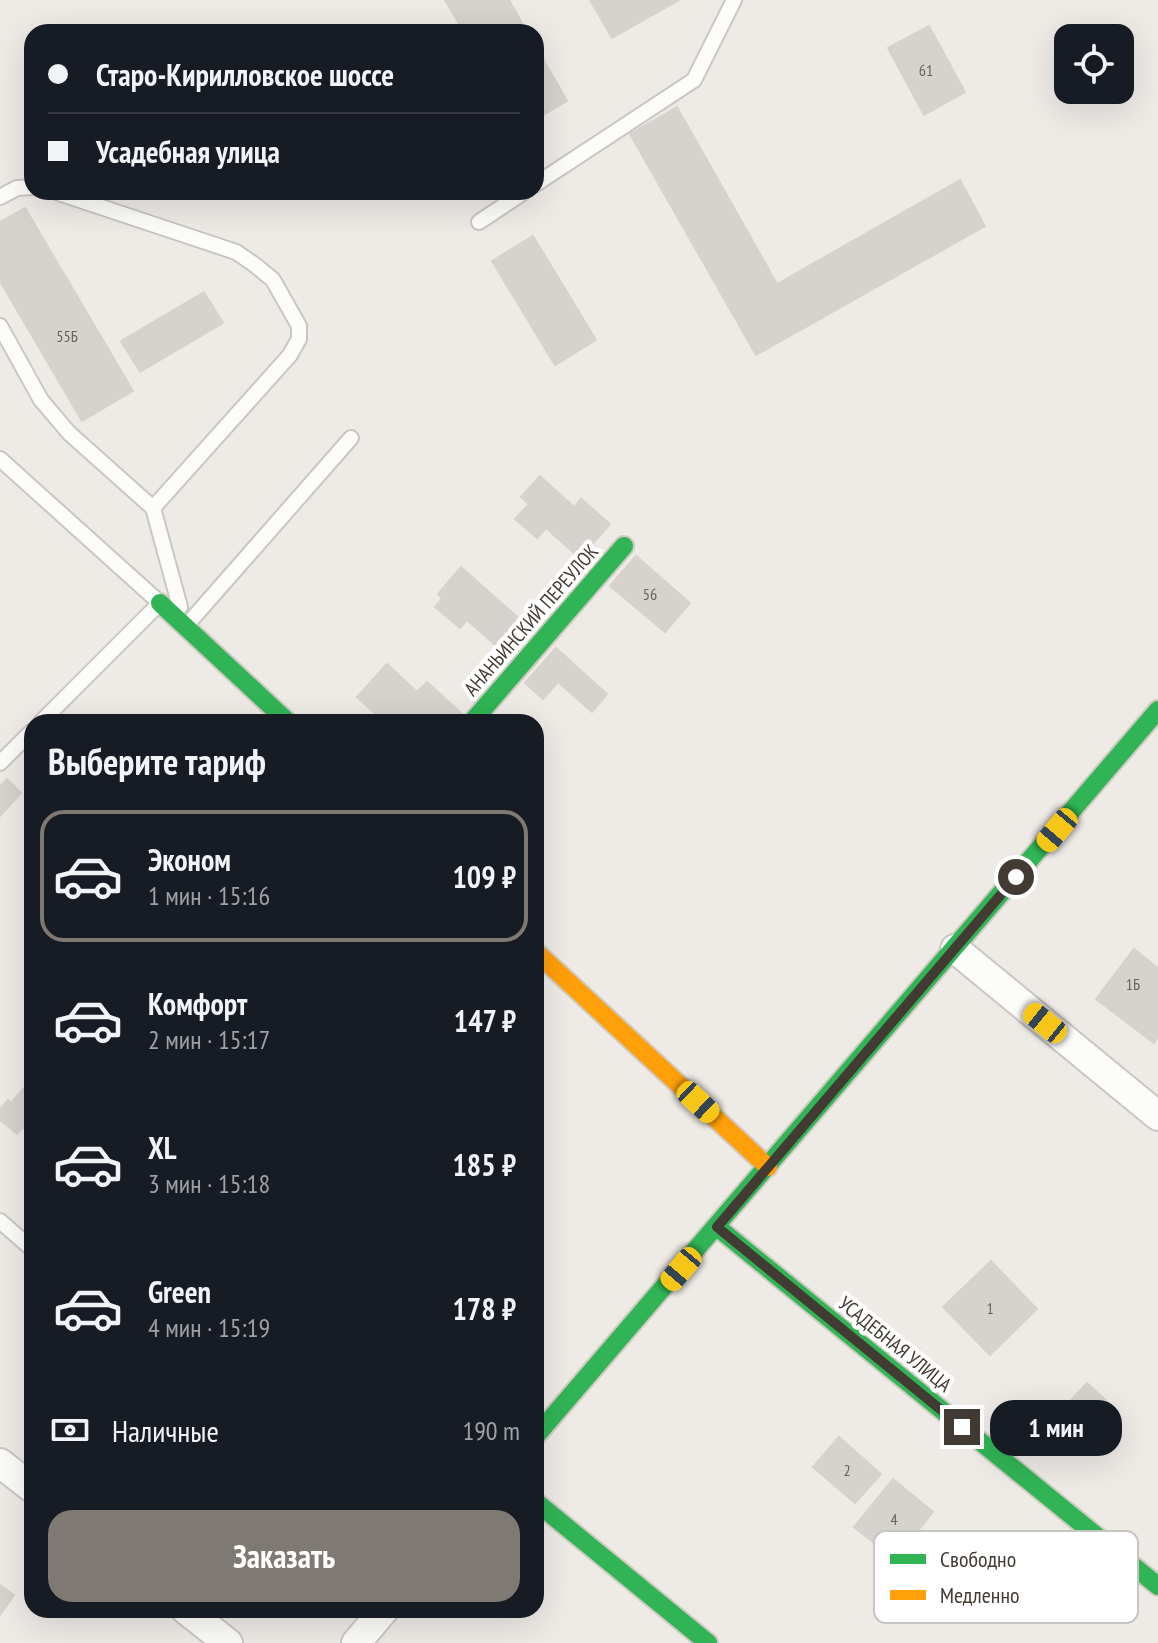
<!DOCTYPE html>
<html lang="ru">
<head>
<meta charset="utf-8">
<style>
  body { margin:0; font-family:"PT Sans Narrow",sans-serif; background:#20242c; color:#f1f3f6; height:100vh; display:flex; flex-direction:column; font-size:30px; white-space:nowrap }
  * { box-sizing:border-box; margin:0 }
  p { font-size:26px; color:#9ea1a6 }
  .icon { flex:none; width:44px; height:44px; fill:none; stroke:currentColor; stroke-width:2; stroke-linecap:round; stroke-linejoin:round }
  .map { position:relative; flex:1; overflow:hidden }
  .drawer { position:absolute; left:24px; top:714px; width:520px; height:904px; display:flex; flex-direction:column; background:#171b24; border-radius:24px; box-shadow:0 8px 32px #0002 }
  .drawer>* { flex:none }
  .guide { position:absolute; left:24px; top:24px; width:520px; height:176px; border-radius:24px; box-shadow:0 8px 32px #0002; display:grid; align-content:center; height:176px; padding:0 24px; background:#171b24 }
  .fabs { position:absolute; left:1054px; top:24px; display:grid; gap:16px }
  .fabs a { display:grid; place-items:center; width:80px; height:80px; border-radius:16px; background:#171b24; box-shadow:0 8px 32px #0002; font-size:40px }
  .end { position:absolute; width:36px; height:36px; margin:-18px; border:10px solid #423b34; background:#fff; box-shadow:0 0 0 4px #fff }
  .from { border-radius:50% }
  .bubble { position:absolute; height:56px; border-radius:24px; background:#171b24; box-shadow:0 8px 32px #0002; font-size:26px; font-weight:800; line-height:56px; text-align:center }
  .car { position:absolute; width:24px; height:48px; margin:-24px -12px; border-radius:10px; box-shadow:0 0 6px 2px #0007; background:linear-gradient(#f5c518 24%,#345 0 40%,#f5c518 0 76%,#345 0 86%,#f5c518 0) }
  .guide b { display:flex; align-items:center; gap:28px; height:76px; font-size:30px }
  .guide b+b { border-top:2px solid #363941 }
  .guide i { width:20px; height:20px; background:#f1f3f6 }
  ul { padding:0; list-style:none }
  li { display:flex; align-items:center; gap:24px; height:132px; margin:0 16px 12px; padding:0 8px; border:4px solid transparent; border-radius:24px }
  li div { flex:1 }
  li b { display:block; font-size:30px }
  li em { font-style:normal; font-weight:800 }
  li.selected { border-color:#7e7973 }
  li>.icon { width:72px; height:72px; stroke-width:1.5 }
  h2 { padding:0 24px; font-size:36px; line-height:96px }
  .pay { display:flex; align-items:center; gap:20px; height:88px; padding:0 24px; font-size:30px }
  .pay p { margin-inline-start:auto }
  .primary-button { display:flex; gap:16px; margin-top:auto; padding:16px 24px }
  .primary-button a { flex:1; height:92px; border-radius:24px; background:#7e7973; color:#fff; font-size:32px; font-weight:800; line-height:92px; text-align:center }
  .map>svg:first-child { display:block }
  .building { fill:#d6d2ce; stroke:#d6d2cd; stroke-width:2 }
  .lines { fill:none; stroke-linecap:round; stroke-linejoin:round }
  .lane-casing { stroke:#cac7c3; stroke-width:18 }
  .street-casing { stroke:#cac7c3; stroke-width:32 }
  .fast-casing { stroke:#cfcac1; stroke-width:22 }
  .slow-casing { stroke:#cfcac1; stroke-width:22 }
  .lane { stroke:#fcfcfb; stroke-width:14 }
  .street { stroke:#fcfcfb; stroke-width:28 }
  .fast { stroke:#30b455; stroke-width:18 }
  .slow { stroke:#ff9f0a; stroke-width:18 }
  .route { stroke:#423b34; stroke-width:10 }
  .labels { text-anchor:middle; stroke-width:8; stroke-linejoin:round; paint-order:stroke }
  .number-label { font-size:16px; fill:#68625c }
  .street-label { font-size:20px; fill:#423b34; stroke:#fff }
  .key { fill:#fff; stroke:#c6c4c2; stroke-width:2 }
  .key-label { font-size:22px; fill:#423b34 }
</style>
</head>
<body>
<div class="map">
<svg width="1158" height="1643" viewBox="0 0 1158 1643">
  <rect width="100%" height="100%" fill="#eeebe7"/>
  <path class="building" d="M 445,0 L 509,0 L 527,32 L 464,32 Z
    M 590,0 L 679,0 L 612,38 Z
    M 929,26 L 965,92 L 924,115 L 888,48 Z
    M 536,47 L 567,101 L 536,119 Z
    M 677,107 L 777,284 L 960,180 L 985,226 L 756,355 L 630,134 Z
    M 25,208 L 133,391 L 82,421 L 0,281 L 0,222 Z
    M 533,236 L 596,340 L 555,365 L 492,261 Z
    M 204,292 L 223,323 L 140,372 L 121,341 Z
    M 540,476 L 574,507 L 581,499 L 610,524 L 580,558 L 546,528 L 537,538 L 515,519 L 529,504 L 521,497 Z
    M 636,556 L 690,603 L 665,632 L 610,586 Z
    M 461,567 L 523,622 L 500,649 L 467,620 L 460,628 L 435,607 L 442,599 L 438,594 Z
    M 556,648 L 607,694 L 592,712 L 558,682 L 543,699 L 525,683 Z
    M 387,664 L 417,692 L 427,682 L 462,714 L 454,722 L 397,722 L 386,712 L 380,718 L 357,697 Z
    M 7,779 L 21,793 L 0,816 L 0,787 Z
    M 1134,949 L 1158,968 L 1158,1037 L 1154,1043 L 1096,999 Z
    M 32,1079 L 32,1130 L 26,1125 L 17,1134 L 0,1120 L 0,1109 L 8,1100 L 11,1103 Z
    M 991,1261 L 1037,1309 L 990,1355 L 943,1307 Z
    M 1087,1383 L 1114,1408 L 1089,1435 L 1062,1410 Z
    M 839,1437 L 881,1474 L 855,1503 L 813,1467 Z
    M 893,1479 L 933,1512 L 895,1559 L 854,1527 Z
    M 0,1585 L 14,1595 L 0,1615 Z"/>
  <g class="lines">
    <defs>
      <path id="lane" d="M 536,184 L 694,80 L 734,0
        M 56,192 L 236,252 L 255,265 L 273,280 L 299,326 L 299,339 L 290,355 L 153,508
        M 0,197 L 17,188 L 32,187
        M 479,222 L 524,192
        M 0,326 L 41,400 L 69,433 L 153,508 L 180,607
        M 0,459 L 160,603 L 41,722
        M 186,626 L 351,438
        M 0,763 L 32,731
        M 0,1221 L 32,1249"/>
      <path id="street" d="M 955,949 L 1158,1116
        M 0,1463 L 32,1488
        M 186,1610 L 228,1643
        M 356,1643 L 384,1610"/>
      <path id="fast" d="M 160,603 L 288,722
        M 472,722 L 624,546
        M 717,1227 L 1158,1586
        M 536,1436 L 1158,710
        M 536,1502 L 708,1643"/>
      <path id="slow" d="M 536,952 L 768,1167"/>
    </defs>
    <use href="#lane" class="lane-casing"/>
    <use href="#street" class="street-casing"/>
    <use href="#fast" class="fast-casing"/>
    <use href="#slow" class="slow-casing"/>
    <use href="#lane" class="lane"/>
    <use href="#street" class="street"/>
    <use href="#fast" class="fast"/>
    <use href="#slow" class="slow"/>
  </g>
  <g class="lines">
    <path class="route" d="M 962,1427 L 717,1227 L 1016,877"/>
  </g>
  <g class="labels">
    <g class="number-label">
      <text x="926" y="76">61</text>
      <text x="67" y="342">55Б</text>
      <text x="650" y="600">56</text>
      <text x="1133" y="990">1Б</text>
      <text x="990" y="1314">1</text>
      <text x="847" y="1476">2</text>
      <text x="894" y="1525">4</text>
    </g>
    <g class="street-label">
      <text transform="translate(531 620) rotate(-49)" y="7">АНАНЬИНСКИЙ ПЕРЕУЛОК</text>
      <text transform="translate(895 1344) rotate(39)" y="7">УСАДЕБНАЯ УЛИЦА</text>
    </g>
  </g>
  <rect x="874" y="1531" width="264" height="92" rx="12" class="key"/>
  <rect x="890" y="1554" width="36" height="10" fill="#30b455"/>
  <rect x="890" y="1590" width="36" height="10" fill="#ff9f0a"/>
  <g class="key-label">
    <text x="940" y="1567">Свободно</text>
    <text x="940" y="1603">Медленно</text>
  </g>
</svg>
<div class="fabs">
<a><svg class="icon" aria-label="locate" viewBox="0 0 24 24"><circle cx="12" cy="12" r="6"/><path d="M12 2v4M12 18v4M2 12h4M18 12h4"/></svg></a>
</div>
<i class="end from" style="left:1016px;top:877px"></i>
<i class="end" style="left:962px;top:1427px"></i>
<div class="bubble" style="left:990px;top:1400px;width:132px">1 мин</div>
<i class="car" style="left:1057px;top:830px;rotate:220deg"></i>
<i class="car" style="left:1045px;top:1023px;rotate:309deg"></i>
<i class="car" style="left:698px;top:1102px;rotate:133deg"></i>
<i class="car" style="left:681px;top:1269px;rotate:220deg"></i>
<div class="guide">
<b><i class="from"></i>Старо-Кирилловское шоссе</b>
<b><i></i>Усадебная улица</b>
</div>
<section class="drawer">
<h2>Выберите тариф</h2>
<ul>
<li class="selected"><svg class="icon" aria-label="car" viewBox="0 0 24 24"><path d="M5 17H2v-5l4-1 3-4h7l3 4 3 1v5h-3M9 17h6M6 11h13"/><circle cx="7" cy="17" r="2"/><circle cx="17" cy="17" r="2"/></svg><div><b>Эконом</b><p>1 мин · 15:16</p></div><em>109 ₽</em></li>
<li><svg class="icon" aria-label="car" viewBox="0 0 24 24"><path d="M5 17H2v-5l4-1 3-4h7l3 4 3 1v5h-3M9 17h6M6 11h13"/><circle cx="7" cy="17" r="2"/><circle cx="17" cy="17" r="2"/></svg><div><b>Комфорт</b><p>2 мин · 15:17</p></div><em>147 ₽</em></li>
<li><svg class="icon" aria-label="car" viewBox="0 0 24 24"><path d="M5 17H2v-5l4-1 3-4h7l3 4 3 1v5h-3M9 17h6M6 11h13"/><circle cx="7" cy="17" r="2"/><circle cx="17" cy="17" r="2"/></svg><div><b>XL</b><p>3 мин · 15:18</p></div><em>185 ₽</em></li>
<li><svg class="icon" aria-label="car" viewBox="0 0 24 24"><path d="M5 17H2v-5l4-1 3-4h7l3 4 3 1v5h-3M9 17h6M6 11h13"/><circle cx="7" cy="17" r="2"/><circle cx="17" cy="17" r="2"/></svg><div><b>Green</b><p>4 мин · 15:19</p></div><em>178 ₽</em></li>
</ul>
<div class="pay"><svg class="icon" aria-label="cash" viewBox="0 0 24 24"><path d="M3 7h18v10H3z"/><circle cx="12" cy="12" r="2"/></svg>Наличные<p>190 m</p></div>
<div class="primary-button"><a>Заказать</a></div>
</section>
</div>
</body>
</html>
